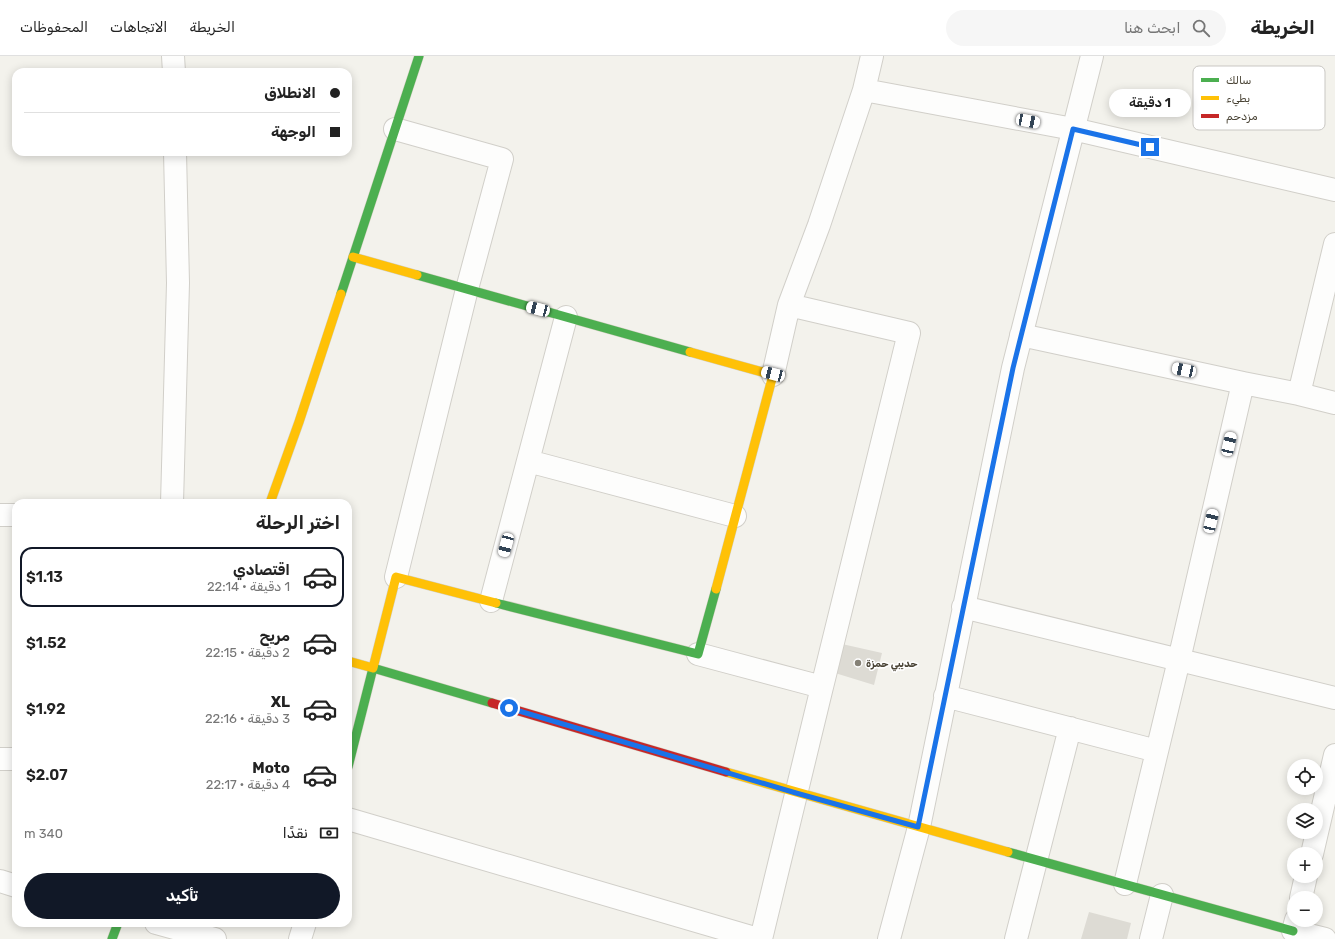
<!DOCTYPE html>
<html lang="ar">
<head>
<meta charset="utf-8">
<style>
  body { margin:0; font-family:Rubik,Cairo,sans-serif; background:#f6f6f6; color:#222; direction:rtl; height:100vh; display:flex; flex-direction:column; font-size:15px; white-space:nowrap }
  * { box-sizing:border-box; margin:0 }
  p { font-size:13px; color:#767676 }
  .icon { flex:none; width:22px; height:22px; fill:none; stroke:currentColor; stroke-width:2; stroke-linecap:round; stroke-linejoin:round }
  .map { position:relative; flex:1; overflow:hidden; direction:ltr }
  .details { position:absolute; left:12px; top:443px; width:340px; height:428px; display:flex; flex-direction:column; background:#fff; border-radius:12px; box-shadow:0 2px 10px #0003; direction:rtl }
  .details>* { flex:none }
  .banner { position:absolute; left:12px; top:12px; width:340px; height:88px; border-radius:12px; box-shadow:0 2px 10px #0003; direction:rtl; display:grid; align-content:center; height:88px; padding:0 12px; background:#fff }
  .fabs { position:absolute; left:1287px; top:703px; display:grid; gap:8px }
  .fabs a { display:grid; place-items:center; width:36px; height:36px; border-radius:50%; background:#fff; box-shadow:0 2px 10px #0003; font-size:20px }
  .end { position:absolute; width:18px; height:18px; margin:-9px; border:5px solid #1a73e8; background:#fff; box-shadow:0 0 0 2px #fff }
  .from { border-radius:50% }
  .bubble { position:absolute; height:28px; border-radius:14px; background:#fff; box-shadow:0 2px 10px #0003; font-size:13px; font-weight:600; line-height:28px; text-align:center; direction:rtl }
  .car { position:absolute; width:12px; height:24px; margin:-12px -6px; border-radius:5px; box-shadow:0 0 3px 1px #0007; background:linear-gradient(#fff 24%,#345 0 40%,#fff 0 76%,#345 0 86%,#fff 0) }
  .banner b { display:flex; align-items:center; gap:14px; height:38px; font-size:15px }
  .banner b+b { border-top:1px solid #e0e0e0 }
  .banner i { width:10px; height:10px; background:#222 }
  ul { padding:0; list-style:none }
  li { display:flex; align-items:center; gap:12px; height:60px; margin:0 8px 6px; padding:0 4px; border:2px solid transparent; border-radius:12px }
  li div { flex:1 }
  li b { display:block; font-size:15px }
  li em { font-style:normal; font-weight:600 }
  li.current { border-color:#111827 }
  li>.icon { width:36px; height:36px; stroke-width:1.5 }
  h2 { padding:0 12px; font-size:18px; line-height:48px }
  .pay { display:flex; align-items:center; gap:10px; height:44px; padding:0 12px; font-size:15px }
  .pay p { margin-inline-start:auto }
  .button { display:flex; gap:8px; margin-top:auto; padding:8px 12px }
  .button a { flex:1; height:46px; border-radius:24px; background:#111827; color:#fff; font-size:16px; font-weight:600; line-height:46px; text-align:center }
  header { display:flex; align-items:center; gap:24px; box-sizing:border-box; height:56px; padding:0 20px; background:#fff; border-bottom:1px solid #e0e0e0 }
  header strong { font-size:19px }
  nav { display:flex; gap:22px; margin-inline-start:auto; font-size:14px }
  .search { width:280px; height:36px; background:#f6f6f6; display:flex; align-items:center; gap:10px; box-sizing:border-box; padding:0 14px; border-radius:22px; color:#767676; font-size:15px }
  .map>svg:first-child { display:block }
  .building { fill:#dddbd4 }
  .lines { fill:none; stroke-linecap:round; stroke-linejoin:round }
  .street-casing { stroke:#d1cfc9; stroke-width:24 }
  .fast-casing { stroke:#d3d0c2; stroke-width:10 }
  .slow-casing { stroke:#d3d0c2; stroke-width:10 }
  .jam-casing { stroke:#d3d0c2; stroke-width:10 }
  .street { stroke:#fdfdfc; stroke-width:22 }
  .fast { stroke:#4caf50; stroke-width:9 }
  .slow { stroke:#ffc107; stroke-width:9 }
  .jam { stroke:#c62828; stroke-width:9 }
  .route { stroke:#1a73e8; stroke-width:5 }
  .poi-dot { fill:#858176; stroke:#fff; stroke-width:1.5 }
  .labels { text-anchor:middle; stroke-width:3; stroke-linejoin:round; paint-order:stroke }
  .poi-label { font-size:10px; font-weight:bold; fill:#4a4436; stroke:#fff; text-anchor:start }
  .key { fill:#fff; stroke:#c9c7c3; stroke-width:1 }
  .key-label { font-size:11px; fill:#4a4436 }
</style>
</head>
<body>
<header>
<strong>الخريطة</strong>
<div class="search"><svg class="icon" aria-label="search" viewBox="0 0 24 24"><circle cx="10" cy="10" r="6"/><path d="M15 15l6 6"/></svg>ابحث هنا</div>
<nav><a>الخريطة</a><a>الاتجاهات</a><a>المحفوظات</a></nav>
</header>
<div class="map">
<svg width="1335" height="883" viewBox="0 0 1335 883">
  <rect width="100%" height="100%" fill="#f3f2ec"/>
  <path class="building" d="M 842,588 L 882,597 L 874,629 L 835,617 Z
    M 1089,856 L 1131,867 L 1127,883 L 1081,883 Z"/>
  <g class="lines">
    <defs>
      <path id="street" d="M 173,0 L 174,16
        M 864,34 L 1073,73 L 1335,134
        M 395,73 L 502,103 L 467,233 L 396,521
        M 1335,188 L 1299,338 L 1335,347
        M 789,249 L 819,169 L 864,34 L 872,0
        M 1021,279 L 1243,327
        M 773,319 L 789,249 L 909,277 L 822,631
        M 528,405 L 735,460
        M 172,447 L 178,227 L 175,96
        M 0,459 L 16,459
        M 491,545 L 566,261
        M 963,551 L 1335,642
        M 698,598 L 822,631 L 761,883
        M 945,640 L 1157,695
        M 0,703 L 16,703
        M 348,763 L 758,883
        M 1312,798 L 1335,699
        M 0,825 L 16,830
        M 1125,828 L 1179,604 L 1243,327 L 1299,338
        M 1301,842 L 1306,820
        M 1296,864 L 1293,875 L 1325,883
        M 156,867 L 215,883
        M 300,883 L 305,867
        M 889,883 L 919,771 L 1013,312 L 1092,0
        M 1016,883 L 1070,672
        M 1151,883 L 1162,839"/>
      <path id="fast" d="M 417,219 L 690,296
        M 341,238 L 419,0
        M 496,547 L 698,598 L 716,533
        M 348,711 L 373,612 L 492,647
        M 1008,796 L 1293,875
        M 112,883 L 118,867"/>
      <path id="slow" d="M 353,201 L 417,219
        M 690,296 L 773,319 L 716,533
        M 270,447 L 299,366 L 341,238
        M 348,605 L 373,612 L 396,521 L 496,547
        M 726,716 L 1008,796"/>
      <path id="jam" d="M 492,647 L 726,716"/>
    </defs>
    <use href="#street" class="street-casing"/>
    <use href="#fast" class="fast-casing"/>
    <use href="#slow" class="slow-casing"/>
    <use href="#jam" class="jam-casing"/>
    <use href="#street" class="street"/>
    <use href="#fast" class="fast"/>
    <use href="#slow" class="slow"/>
    <use href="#jam" class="jam"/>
  </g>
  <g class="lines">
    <path class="route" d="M 509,652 L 796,737 L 918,771 L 1013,312 L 1073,73 L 1150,91"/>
  </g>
  <circle class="poi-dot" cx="858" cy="607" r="4"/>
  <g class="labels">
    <g class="poi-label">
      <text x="866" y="611">حديبي حمزة</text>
    </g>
  </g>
  <rect x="1193" y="10" width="132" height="64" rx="6" class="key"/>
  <rect x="1201" y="22" width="18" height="4" fill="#4caf50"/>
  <rect x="1201" y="40" width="18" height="4" fill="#ffc107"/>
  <rect x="1201" y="58" width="18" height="4" fill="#c62828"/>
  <g class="key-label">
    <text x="1226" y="28">سالك</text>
    <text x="1226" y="46">بطيء</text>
    <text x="1226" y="64">مزدحم</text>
  </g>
</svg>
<div class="fabs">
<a><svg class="icon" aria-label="locate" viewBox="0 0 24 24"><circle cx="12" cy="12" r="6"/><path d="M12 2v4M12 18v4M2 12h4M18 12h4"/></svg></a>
<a><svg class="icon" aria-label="layers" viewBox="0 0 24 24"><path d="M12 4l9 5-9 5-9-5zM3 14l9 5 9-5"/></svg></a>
<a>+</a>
<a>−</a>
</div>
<i class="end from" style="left:509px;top:652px"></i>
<i class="end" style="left:1150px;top:91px"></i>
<div class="bubble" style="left:1109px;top:33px;width:82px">1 دقيقة</div>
<i class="car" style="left:1028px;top:65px;rotate:101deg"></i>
<i class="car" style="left:538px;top:253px;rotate:285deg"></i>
<i class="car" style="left:1184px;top:314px;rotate:282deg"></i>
<i class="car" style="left:773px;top:318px;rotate:285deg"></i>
<i class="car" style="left:1229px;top:388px;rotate:13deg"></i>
<i class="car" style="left:1211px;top:465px;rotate:13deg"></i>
<i class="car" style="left:506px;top:489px;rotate:195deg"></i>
<div class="banner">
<b><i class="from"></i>الانطلاق</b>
<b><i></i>الوجهة</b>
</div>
<section class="details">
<h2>اختر الرحلة</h2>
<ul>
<li class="current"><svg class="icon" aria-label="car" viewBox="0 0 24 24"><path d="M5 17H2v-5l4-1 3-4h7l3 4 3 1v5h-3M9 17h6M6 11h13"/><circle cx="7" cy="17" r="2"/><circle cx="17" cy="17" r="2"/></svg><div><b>اقتصادي</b><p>1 دقيقة · 22:14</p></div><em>$1.13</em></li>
<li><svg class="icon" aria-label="car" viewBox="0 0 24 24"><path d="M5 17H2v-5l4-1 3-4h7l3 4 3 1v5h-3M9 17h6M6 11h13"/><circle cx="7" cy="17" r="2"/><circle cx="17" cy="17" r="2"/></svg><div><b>مريح</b><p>2 دقيقة · 22:15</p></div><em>$1.52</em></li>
<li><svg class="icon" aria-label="car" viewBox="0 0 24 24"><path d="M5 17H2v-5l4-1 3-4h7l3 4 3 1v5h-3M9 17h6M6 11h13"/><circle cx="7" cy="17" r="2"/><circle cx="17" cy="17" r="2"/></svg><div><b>XL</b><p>3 دقيقة · 22:16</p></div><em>$1.92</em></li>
<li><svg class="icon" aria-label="car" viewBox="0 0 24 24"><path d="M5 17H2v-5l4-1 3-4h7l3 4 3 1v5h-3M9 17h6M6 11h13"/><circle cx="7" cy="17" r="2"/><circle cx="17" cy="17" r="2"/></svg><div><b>Moto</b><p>4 دقيقة · 22:17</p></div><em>$2.07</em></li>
</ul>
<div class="pay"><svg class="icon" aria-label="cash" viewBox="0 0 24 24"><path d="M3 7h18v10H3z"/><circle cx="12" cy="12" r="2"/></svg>نقدًا<p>340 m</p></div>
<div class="button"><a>تأكيد</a></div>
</section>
</div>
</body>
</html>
